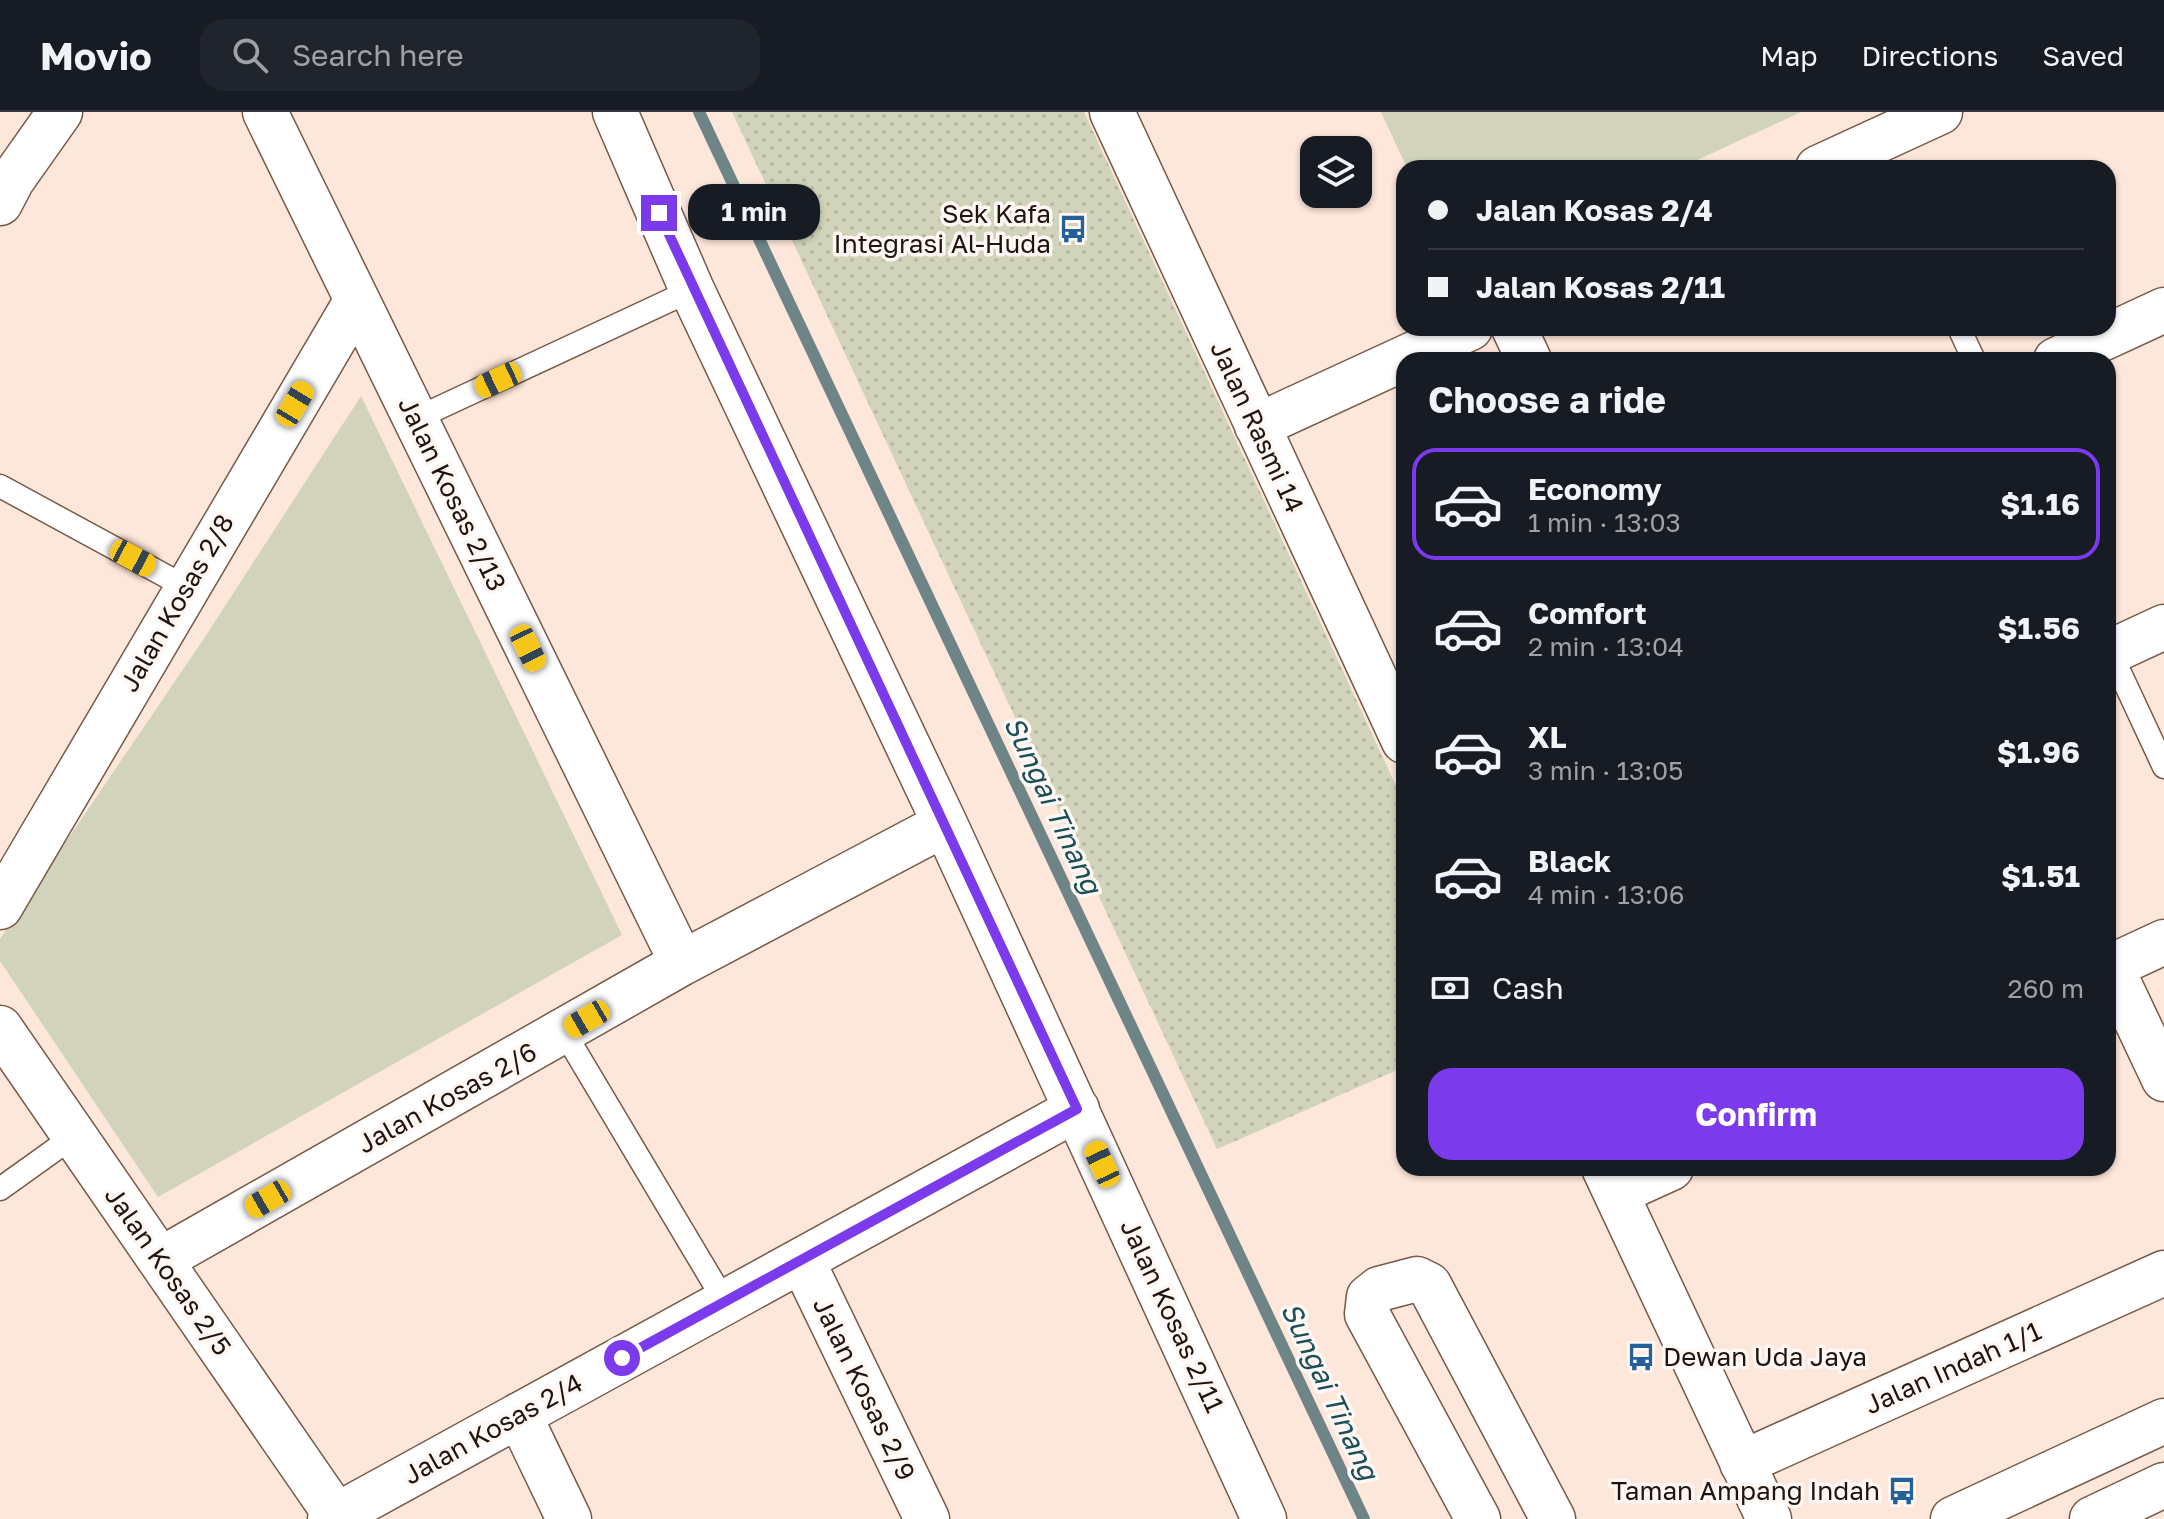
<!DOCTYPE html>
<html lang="en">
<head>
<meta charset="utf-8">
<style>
  body { margin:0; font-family:"Golos Text",sans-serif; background:#20242c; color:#f1f3f6; height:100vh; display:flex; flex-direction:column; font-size:30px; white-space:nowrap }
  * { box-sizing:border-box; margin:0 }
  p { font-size:26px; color:#9ea1a6 }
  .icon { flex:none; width:44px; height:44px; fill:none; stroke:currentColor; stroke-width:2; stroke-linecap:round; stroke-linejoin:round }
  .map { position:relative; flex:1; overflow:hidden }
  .details { position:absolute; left:1396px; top:240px; width:720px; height:824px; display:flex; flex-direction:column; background:#171b24; border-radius:24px; box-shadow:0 2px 6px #0004 }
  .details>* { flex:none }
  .hud { position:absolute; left:1396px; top:48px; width:720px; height:176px; border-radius:24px; box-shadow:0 2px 6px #0004; display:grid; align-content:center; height:176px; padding:0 32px; background:#171b24 }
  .controls { position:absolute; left:1300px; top:24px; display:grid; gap:16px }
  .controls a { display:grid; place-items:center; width:72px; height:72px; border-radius:16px; background:#171b24; box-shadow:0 2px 6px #0004; font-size:40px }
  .end { position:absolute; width:36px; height:36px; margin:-18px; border:10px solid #7c3aed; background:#fff; box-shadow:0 0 0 4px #fff }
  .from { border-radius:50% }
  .bubble { position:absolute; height:56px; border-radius:24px; background:#171b24; box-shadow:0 2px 6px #0004; font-size:26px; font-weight:700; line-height:56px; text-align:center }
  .car { position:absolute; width:24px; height:48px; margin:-24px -12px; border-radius:10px; box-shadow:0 0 6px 2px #0007; background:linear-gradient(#f5c518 24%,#345 0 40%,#f5c518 0 76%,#345 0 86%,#f5c518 0) }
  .hud b { display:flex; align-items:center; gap:28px; height:76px; font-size:30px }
  .hud b+b { border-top:2px solid #363941 }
  .hud i { width:20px; height:20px; background:#f1f3f6 }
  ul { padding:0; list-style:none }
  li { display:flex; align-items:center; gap:24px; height:112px; margin:0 16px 12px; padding:0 16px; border:4px solid transparent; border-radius:24px }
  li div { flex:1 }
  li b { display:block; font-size:30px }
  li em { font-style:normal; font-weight:700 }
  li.active { border-color:#7c3aed }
  li>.icon { width:72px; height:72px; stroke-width:1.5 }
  h2 { padding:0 32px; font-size:36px; line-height:96px }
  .pay { display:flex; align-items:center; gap:20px; height:88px; padding:0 32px; font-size:30px }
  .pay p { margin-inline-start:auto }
  .action { display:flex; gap:16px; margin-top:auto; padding:16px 32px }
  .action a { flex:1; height:92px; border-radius:24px; background:#7c3aed; color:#fff; font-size:32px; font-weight:700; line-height:92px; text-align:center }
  header { display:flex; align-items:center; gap:48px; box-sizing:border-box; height:112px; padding:0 40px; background:#171b24; border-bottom:2px solid #363941 }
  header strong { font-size:38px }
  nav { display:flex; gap:44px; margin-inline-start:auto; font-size:28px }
  .search { width:560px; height:72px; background:#20242c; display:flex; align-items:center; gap:20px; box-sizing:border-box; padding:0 28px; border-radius:24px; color:#9ea1a6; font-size:30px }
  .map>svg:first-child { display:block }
  .grass { fill:url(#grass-dots) }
  .park { fill:#d1d4ba }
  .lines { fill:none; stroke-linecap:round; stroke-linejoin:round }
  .stream { stroke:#6f8486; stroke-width:12 }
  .lane-casing { stroke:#785948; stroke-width:25 }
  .street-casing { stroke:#785948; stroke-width:47 }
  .secondary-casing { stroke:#785948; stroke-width:47 }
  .lane { stroke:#fff; stroke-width:22 }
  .street { stroke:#fff; stroke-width:44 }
  .secondary { stroke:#fff; stroke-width:44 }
  .route { stroke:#7c3aed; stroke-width:10 }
  .labels { text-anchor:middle; stroke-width:7; stroke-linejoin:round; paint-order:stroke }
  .poi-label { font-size:26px; fill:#21140d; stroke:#fef7f3; text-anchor:end }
  .street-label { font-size:26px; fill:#21140d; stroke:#fef7f3 }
  .water-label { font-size:28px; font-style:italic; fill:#1a4f57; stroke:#fef7f3 }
</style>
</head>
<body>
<header>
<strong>Movio</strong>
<div class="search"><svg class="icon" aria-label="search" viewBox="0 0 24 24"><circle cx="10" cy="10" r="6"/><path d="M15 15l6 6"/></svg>Search here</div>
<nav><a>Map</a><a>Directions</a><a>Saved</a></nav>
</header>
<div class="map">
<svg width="2164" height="1407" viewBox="0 0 2164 1407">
  <defs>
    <pattern id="grass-dots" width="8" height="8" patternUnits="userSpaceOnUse" patternTransform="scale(2)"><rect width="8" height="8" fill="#d1d4ba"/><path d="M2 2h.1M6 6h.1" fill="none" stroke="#b3b59f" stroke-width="1.8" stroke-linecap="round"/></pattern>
  </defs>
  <rect width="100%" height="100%" fill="#fde6da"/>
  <path class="grass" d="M 732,0 L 1084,0 L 1404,691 L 1404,955 L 1217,1037 Z"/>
  <path class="park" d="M 1381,0 L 1801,0 L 1680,56 L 1407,56 Z
    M 361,284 L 622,823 L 158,1085 L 0,849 L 0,827 L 205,525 Z"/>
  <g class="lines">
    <path class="stream" d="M 699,0 L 1364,1407"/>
    <defs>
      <path id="lane" d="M 1959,216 L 1974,248
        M 415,307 L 692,178
        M 0,374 L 186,475
        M 2108,535 L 2164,655
        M 564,920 L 725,1190
        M 0,1077 L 74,1024"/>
      <path id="street" d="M 265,0 L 682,851
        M 615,0 L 692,178 L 945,712 L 1264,1407
        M 1112,0 L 1404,629
        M 1818,56 L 1940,0
        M 0,91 L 12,68 L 60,0
        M 1514,216 L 1529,248
        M 2056,248 L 2164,198
        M 1257,314 L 1470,216
        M 2108,541 L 2164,515
        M 0,795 L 357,188
        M 2111,855 L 2164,967
        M 2108,856 L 2164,830
        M 0,916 L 336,1403
        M 1604,1056 L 1769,1407
        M 1616,1081 L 1671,1056
        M 160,1148 L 682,851 L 945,712
        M 802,1148 L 927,1407
        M 519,1303 L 569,1407
        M 1742,1351 L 2164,1161
        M 330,1407 L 1077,997"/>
      <path id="secondary" d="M 1478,1407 L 1367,1202 L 1369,1185 L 1379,1177 L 1417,1167 L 1429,1173 L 1553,1407
        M 1953,1407 L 2164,1309
        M 2092,1407 L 2164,1373"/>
    </defs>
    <use href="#lane" class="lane-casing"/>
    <use href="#street" class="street-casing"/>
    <use href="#secondary" class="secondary-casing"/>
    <use href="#lane" class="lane"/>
    <use href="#street" class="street"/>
    <use href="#secondary" class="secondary"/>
  </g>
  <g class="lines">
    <path class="route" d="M 622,1246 L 1077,997 L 659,101"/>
  </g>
  <defs>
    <symbol id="bus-bare" viewBox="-9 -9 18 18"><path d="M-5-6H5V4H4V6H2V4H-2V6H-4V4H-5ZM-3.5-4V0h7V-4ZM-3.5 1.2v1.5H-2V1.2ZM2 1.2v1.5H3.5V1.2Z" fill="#246198" stroke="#fef7f3" stroke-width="2.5" paint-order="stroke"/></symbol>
  </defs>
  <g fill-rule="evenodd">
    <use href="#bus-bare" x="1053" y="97" width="40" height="40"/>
    <use href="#bus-bare" x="1621" y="1225" width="40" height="40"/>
    <use href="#bus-bare" x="1882" y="1359" width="40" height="40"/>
  </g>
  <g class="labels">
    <g class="poi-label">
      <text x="1051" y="111">Sek Kafa<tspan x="1051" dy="30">Integrasi Al-Huda</tspan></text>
      <text x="1663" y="1254" text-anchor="start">Dewan Uda Jaya</text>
      <text x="1880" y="1388">Taman Ampang Indah</text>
    </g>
    <g class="street-label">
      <text transform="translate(1257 315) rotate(65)" y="9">Jalan Rasmi 14</text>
      <text transform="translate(452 382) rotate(64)" y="9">Jalan Kosas 2/13</text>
      <text transform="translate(177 491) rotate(-60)" y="9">Jalan Kosas 2/8</text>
      <text transform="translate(447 986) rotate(-29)" y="9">Jalan Kosas 2/6</text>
      <text transform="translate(168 1159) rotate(55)" y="9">Jalan Kosas 2/5</text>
      <text transform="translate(1172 1204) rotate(65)" y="9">Jalan Kosas 2/11</text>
      <text transform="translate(1953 1256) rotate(-24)" y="9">Jalan Indah 1/1</text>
      <text transform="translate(864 1277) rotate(64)" y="9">Jalan Kosas 2/9</text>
      <text transform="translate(493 1317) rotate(-29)" y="9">Jalan Kosas 2/4</text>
    </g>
    <g class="water-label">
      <text transform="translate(1053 693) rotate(65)" y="10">Sungai Tinang</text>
      <text transform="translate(1330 1279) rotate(65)" y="10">Sungai Tinang</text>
    </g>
  </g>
</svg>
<div class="controls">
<a><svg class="icon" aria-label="layers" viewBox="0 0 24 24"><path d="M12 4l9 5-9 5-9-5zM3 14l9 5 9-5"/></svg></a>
</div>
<i class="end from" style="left:622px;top:1246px"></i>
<i class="end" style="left:659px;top:101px"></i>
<div class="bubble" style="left:688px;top:72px;width:132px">1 min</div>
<i class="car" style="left:498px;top:268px;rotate:245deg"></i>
<i class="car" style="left:295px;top:292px;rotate:31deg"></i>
<i class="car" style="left:133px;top:446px;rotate:118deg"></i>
<i class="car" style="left:528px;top:536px;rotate:154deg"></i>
<i class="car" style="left:587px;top:907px;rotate:240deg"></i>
<i class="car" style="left:1102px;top:1052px;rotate:335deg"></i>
<i class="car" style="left:268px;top:1087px;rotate:240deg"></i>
<div class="hud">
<b><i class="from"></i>Jalan Kosas 2/4</b>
<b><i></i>Jalan Kosas 2/11</b>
</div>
<section class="details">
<h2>Choose a ride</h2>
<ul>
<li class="active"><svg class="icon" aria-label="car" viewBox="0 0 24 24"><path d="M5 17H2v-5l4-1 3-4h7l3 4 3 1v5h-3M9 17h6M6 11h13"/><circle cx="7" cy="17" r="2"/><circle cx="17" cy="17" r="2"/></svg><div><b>Economy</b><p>1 min · 13:03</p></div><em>$1.16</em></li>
<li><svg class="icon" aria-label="car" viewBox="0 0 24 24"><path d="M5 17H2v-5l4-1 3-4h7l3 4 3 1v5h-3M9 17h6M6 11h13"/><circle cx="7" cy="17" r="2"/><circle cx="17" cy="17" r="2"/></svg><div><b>Comfort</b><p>2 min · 13:04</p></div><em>$1.56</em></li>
<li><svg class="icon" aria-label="car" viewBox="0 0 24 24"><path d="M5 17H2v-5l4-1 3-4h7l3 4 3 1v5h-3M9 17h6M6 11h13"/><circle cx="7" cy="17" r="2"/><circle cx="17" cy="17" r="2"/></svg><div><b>XL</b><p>3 min · 13:05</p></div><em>$1.96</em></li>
<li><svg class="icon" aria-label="car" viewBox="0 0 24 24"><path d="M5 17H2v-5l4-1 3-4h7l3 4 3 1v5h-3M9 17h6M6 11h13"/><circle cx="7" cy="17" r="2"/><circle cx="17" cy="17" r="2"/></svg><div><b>Black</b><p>4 min · 13:06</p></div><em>$1.51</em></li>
</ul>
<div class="pay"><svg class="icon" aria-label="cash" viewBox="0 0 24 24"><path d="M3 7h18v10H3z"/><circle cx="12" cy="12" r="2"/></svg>Cash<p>260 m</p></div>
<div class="action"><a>Confirm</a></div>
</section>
</div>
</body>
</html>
